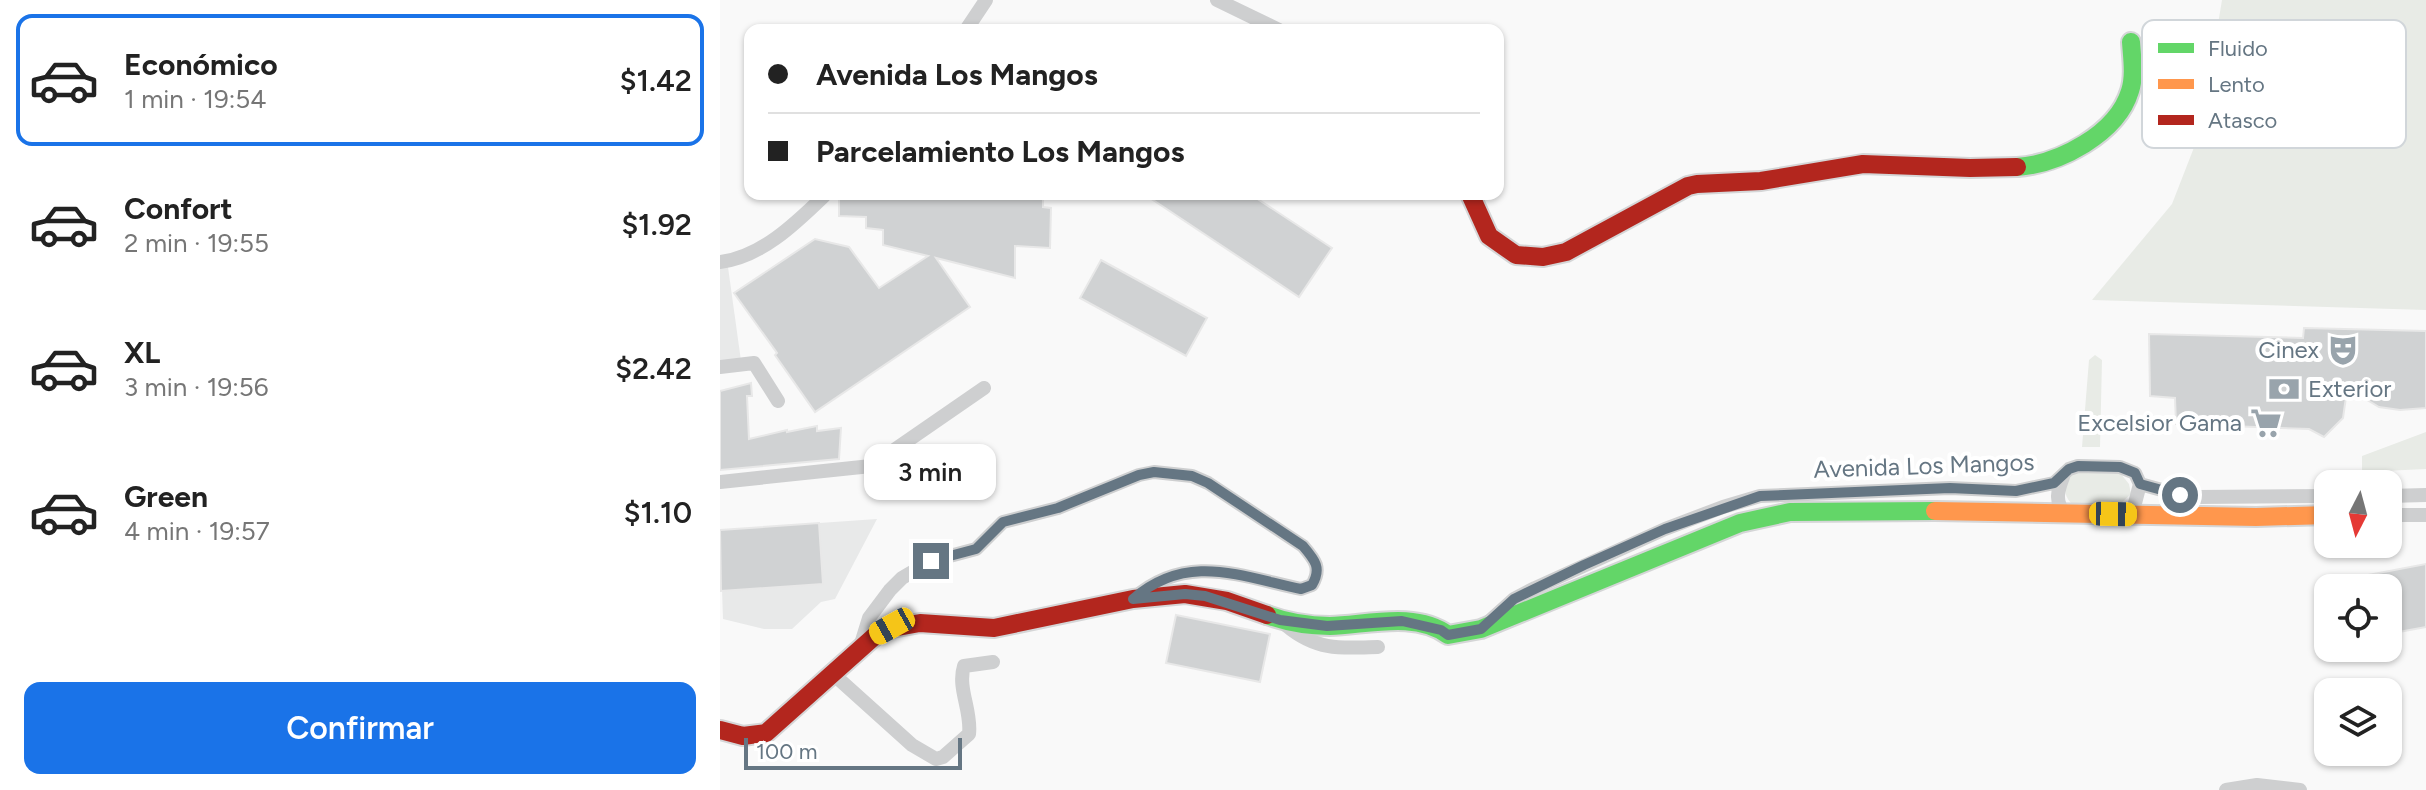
<!DOCTYPE html>
<html lang="es">
<head>
<meta charset="utf-8">
<style>
  body { margin:0; font-family:Figtree,sans-serif; background:#f2f2f2; color:#222; height:100vh; display:flex; flex-direction:column; font-size:30px; white-space:nowrap }
  * { box-sizing:border-box; margin:0 }
  p { font-size:26px; color:#767676 }
  .icon { flex:none; width:44px; height:44px; fill:none; stroke:currentColor; stroke-width:2; stroke-linecap:round; stroke-linejoin:round }
  .map { position:relative; flex:1; overflow:hidden }
  .side { display:flex; flex-direction:column; background:#fff; width:720px }
  .side>* { flex:none }
  .hud { position:absolute; left:24px; top:24px; width:760px; height:176px; border-radius:16px; box-shadow:0 2px 6px #0004; display:grid; align-content:center; height:176px; padding:0 24px; background:#fff }
  .needle { width:52px; rotate:186deg }
  .controls { position:absolute; left:1594px; top:470px; display:grid; gap:16px }
  .controls a { display:grid; place-items:center; width:88px; height:88px; border-radius:16px; background:#fff; box-shadow:0 2px 6px #0004; font-size:40px }
  .scale { position:absolute; left:24px; bottom:20px; width:218px; box-sizing:border-box; padding-left:8px; border:4px solid #657683; border-top:0; font-size:22px; line-height:28px; white-space:nowrap; color:#657683; -webkit-text-stroke:6px #fff; paint-order:stroke }
  .end { position:absolute; width:36px; height:36px; margin:-18px; border:10px solid #657683; background:#fff; box-shadow:0 0 0 4px #fff }
  .from { border-radius:50% }
  .bubble { position:absolute; height:56px; border-radius:16px; background:#fff; box-shadow:0 2px 6px #0004; font-size:26px; font-weight:600; line-height:56px; text-align:center }
  .car { position:absolute; width:24px; height:48px; margin:-24px -12px; border-radius:10px; box-shadow:0 0 6px 2px #0007; background:linear-gradient(#f5c518 24%,#345 0 40%,#f5c518 0 76%,#345 0 86%,#f5c518 0) }
  .hud b { display:flex; align-items:center; gap:28px; height:76px; font-size:30px }
  .hud b+b { border-top:2px solid #e0e0e0 }
  .hud i { width:20px; height:20px; background:#222 }
  ul { padding:14px 0 0; list-style:none }
  li { display:flex; align-items:center; gap:24px; height:132px; margin:0 16px 12px; padding:0 8px; border:4px solid transparent; border-radius:16px }
  li div { flex:1 }
  li b { display:block; font-size:30px }
  li em { font-style:normal; font-weight:600 }
  li.selected { border-color:#1a73e8 }
  li>.icon { width:72px; height:72px; stroke-width:1.5 }
  .cta { display:flex; gap:16px; margin-top:auto; padding:16px 24px }
  .cta a { flex:1; height:92px; border-radius:16px; background:#1a73e8; color:#fff; font-size:32px; font-weight:600; line-height:92px; text-align:center }
  main { display:flex; flex:1; min-height:0 }
  .map>svg:first-child { display:block }
  .built { fill:#e8e9e9 }
  .green { fill:#e8ebe6 }
  .building { fill:#d0d2d3; stroke:#e8e8e8; stroke-width:2 }
  .lines { fill:none; stroke-linecap:round; stroke-linejoin:round }
  .fast-casing { stroke:#d5d6d7; stroke-width:22 }
  .slow-casing { stroke:#d5d6d7; stroke-width:22 }
  .jam-casing { stroke:#d5d6d7; stroke-width:22 }
  .street { stroke:#cecfd0; stroke-width:14 }
  .fast { stroke:#63d668; stroke-width:18 }
  .slow { stroke:#ff974d; stroke-width:18 }
  .jam { stroke:#b3261e; stroke-width:18 }
  .route { stroke:#657683; stroke-width:10 }
  .labels { text-anchor:middle; stroke-width:8; stroke-linejoin:round; paint-order:stroke }
  .poi-label { font-size:24px; fill:#657683; stroke:#fff; text-anchor:end }
  .street-label { font-size:24px; fill:#657683; stroke:#fff }
  .key { fill:#fff; stroke:#d1d6da; stroke-width:2 }
  .key-label { font-size:22px; fill:#657683 }
</style>
</head>
<body>
<main>
<section class="side">
<ul>
<li class="selected"><svg class="icon" aria-label="car" viewBox="0 0 24 24"><path d="M5 17H2v-5l4-1 3-4h7l3 4 3 1v5h-3M9 17h6M6 11h13"/><circle cx="7" cy="17" r="2"/><circle cx="17" cy="17" r="2"/></svg><div><b>Económico</b><p>1 min · 19:54</p></div><em>$1.42</em></li>
<li><svg class="icon" aria-label="car" viewBox="0 0 24 24"><path d="M5 17H2v-5l4-1 3-4h7l3 4 3 1v5h-3M9 17h6M6 11h13"/><circle cx="7" cy="17" r="2"/><circle cx="17" cy="17" r="2"/></svg><div><b>Confort</b><p>2 min · 19:55</p></div><em>$1.92</em></li>
<li><svg class="icon" aria-label="car" viewBox="0 0 24 24"><path d="M5 17H2v-5l4-1 3-4h7l3 4 3 1v5h-3M9 17h6M6 11h13"/><circle cx="7" cy="17" r="2"/><circle cx="17" cy="17" r="2"/></svg><div><b>XL</b><p>3 min · 19:56</p></div><em>$2.42</em></li>
<li><svg class="icon" aria-label="car" viewBox="0 0 24 24"><path d="M5 17H2v-5l4-1 3-4h7l3 4 3 1v5h-3M9 17h6M6 11h13"/><circle cx="7" cy="17" r="2"/><circle cx="17" cy="17" r="2"/></svg><div><b>Green</b><p>4 min · 19:57</p></div><em>$1.10</em></li>
</ul>
<div class="cta"><a>Confirmar</a></div>
</section>
<div class="map">
<svg width="1706" height="790" viewBox="0 0 1706 790">
  <rect width="100%" height="100%" fill="#f9f9f9"/>
  <path class="built" d="M 0,267 L 8,267 L 21,361 L 0,363 Z
    M 157,519 L 115,599 L 101,602 L 72,629 L 44,629 L 3,619 L 0,530 Z"/>
  <path class="green" d="M 1502,0 L 1706,0 L 1706,310 L 1372,300 L 1452,204 L 1480,132 Z
    M 1375,355 L 1382,360 L 1380,447 L 1362,447 L 1369,360 Z
    M 1706,432 L 1706,469 L 1642,472 L 1642,456 Z
    M 1352,472 L 1401,474 L 1409,484 L 1411,494 L 1400,504 L 1351,503 C 1341,492 1346,484 1352,472 Z"/>
  <path class="building" d="M 128,194 L 323,194 L 323,207 L 331,208 L 330,248 L 295,246 L 295,278 L 216,258 L 250,307 L 95,412 L 55,355 L 57,353 L 14,293 L 95,239 L 129,247 L 159,288 L 208,256 L 163,245 L 163,230 L 146,228 L 146,217 L 119,216 L 119,197 Z
    M 424,194 L 530,194 L 612,248 L 579,297 Z
    M 381,260 L 487,318 L 466,356 L 360,298 Z
    M 1584,328 L 1706,331 L 1706,408 L 1680,410 L 1659,407 L 1642,397 L 1626,397 L 1623,418 L 1604,437 L 1589,429 L 1456,424 L 1455,398 L 1430,396 L 1429,334 L 1583,338 Z
    M 31,383 L 32,396 L 27,396 L 29,439 L 67,430 L 67,432 L 97,426 L 97,431 L 121,428 L 119,459 L 0,470 L 0,391 Z
    M 99,523 L 103,584 L 1,591 L 0,530 Z
    M 1706,564 L 1706,627 L 1668,634 L 1668,588 L 1612,588 L 1611,582 Z
    M 456,615 L 550,634 L 540,682 L 446,663 Z"/>
  <g class="lines">
    <defs>
      <path id="fast" d="M 1297,167 C 1339,164 1397,134 1410,91 C 1415,76 1412,58 1411,42
        M 547,615 C 566,622 590,626 610,626 C 647,625 695,611 728,635 L 761,629 L 1020,523 L 1070,512 L 1215,511"/>
      <path id="slow" d="M 1215,511 L 1536,517 L 1608,515"/>
      <path id="jam" d="M 750,194 L 769,236 L 796,255 L 823,257 L 846,252 L 968,186 L 977,184 L 1041,181 L 1143,164 L 1250,168 L 1297,167
        M 0,730 L 23,736 L 46,733 L 157,634 L 172,628 L 200,623 L 274,628 L 413,599 L 465,594 L 507,601 L 547,615"/>
    </defs>
    <use href="#fast" class="fast-casing"/>
    <use href="#slow" class="slow-casing"/>
    <use href="#jam" class="jam-casing"/>
    <path class="street" d="M 497,0 L 559,30
      M 246,30 L 266,0
      M 0,262 C 42,257 77,222 106,194
      M 0,367 L 34,363 L 58,401
      M 1343,477 C 1338,490 1334,502 1345,513
      M 0,482 L 151,466 L 264,388
      M 1420,484 L 1460,495 L 1478,497 L 1608,496
      M 1668,496 L 1706,495
      M 1668,515 L 1706,515
      M 560,620 C 593,651 616,648 658,647
      M 764,626 L 794,599 L 815,588 L 945,529 L 1003,507 L 1040,496 L 1230,488 L 1296,491 L 1334,483 L 1349,469 L 1358,466 L 1400,467 L 1415,473 L 1420,484 L 1414,507 L 1419,515
      M 140,647 L 149,618 L 170,590 L 182,578 L 211,561 L 256,549 L 283,522 L 338,508 L 419,475 L 434,472 L 472,476 L 488,483 L 583,546 C 595,560 602,568 592,585 L 581,589 C 520,576 466,552 413,599
      M 112,673 L 192,745 L 216,759 L 223,757 L 249,734 C 252,711 237,688 244,666 L 273,662
      M 1506,790 L 1537,785 L 1580,790"/>
    <use href="#fast" class="fast"/>
    <use href="#slow" class="slow"/>
    <use href="#jam" class="jam"/>
  </g>
  <g class="lines">
    <path class="route" d="M 211,561 L 256,549 L 283,522 L 338,508 L 419,475 L 434,472 L 472,476 L 488,483 L 583,546 C 595,560 602,568 592,585 L 581,589 C 519,576 467,552 413,599 L 465,594 L 485,596 L 560,620 L 607,626 L 682,621 L 721,630 L 728,635 L 761,629 L 794,599 L 864,565 L 945,529 L 1040,496 L 1230,488 L 1296,491 L 1334,483 L 1349,469 L 1358,466 L 1400,467 L 1415,473 L 1420,484 L 1460,495"/>
  </g>
  <defs>
    <symbol id="theatre-bare" viewBox="-9 -9 18 18"><path d="M-5-5.5Q0-4 5-5.5V0Q5 5 0 6Q-5 5-5 0ZM-3.3-2.5H-1v1.5H-3.3ZM1-2.5H3.3v1.5H1ZM-2.8 1Q0 5.5 2.8 1Z" fill="#99a4ac" stroke="#fff" stroke-width="2.5" paint-order="stroke"/></symbol>
    <symbol id="bank-bare" viewBox="-9 -9 18 18"><path d="M-6-4H6V4H-6ZM0-2.3a2.3 2.3 0 1 0 0 4.6a2.3 2.3 0 1 0 0-4.6Z" fill="#99a4ac" stroke="#fff" stroke-width="2.5" paint-order="stroke"/></symbol>
    <symbol id="supermarket-bare" viewBox="-9 -9 18 18"><path d="M-6-5.5h2.5l.6 2H6L4.5 2H-2.5L-4.4-4H-6ZM-1.5 3.2a1.3 1.3 0 1 0 .1 0ZM3 3.2a1.3 1.3 0 1 0 .1 0Z" fill="#99a4ac" stroke="#fff" stroke-width="2.5" paint-order="stroke"/></symbol>
  </defs>
  <g fill-rule="evenodd">
    <use href="#theatre-bare" x="1601" y="328" width="44" height="44"/>
    <use href="#bank-bare" x="1542" y="367" width="44" height="44"/>
    <use href="#supermarket-bare" x="1524" y="401" width="44" height="44"/>
  </g>
  <g class="labels">
    <g class="poi-label">
      <text x="1599" y="358">Cinex</text>
      <text x="1588" y="397" text-anchor="start">Exterior</text>
      <text x="1522" y="431">Excelsior Gama</text>
    </g>
    <g class="street-label">
      <text transform="translate(1204 466) rotate(-2)" y="8">Avenida Los Mangos</text>
    </g>
  </g>
  <rect x="1422" y="20" width="264" height="128" rx="12" class="key"/>
  <rect x="1438" y="43" width="36" height="10" fill="#63d668"/>
  <rect x="1438" y="79" width="36" height="10" fill="#ff974d"/>
  <rect x="1438" y="115" width="36" height="10" fill="#b3261e"/>
  <g class="key-label">
    <text x="1488" y="56">Fluido</text>
    <text x="1488" y="92">Lento</text>
    <text x="1488" y="128">Atasco</text>
  </g>
</svg>
<div class="controls">
<a><svg class="needle" viewBox="-14 -14 28 28"><path d="M0-13l5 13h-10z" fill="#e53935"/><path d="M0 13l5-13h-10z" fill="#767676"/></svg></a>
<a><svg class="icon" aria-label="locate" viewBox="0 0 24 24"><circle cx="12" cy="12" r="6"/><path d="M12 2v4M12 18v4M2 12h4M18 12h4"/></svg></a>
<a><svg class="icon" aria-label="layers" viewBox="0 0 24 24"><path d="M12 4l9 5-9 5-9-5zM3 14l9 5 9-5"/></svg></a>
</div>
<div class="scale">100 m</div>
<i class="end from" style="left:1460px;top:495px"></i>
<i class="end" style="left:211px;top:561px"></i>
<div class="bubble" style="left:144px;top:444px;width:132px">3 min</div>
<i class="car" style="left:1393px;top:514px;rotate:91deg"></i>
<i class="car" style="left:172px;top:626px;rotate:241deg"></i>
<div class="hud">
<b><i class="from"></i>Avenida Los Mangos</b>
<b><i></i>Parcelamiento Los Mangos</b>
</div>
</div>
</main>
</body>
</html>
